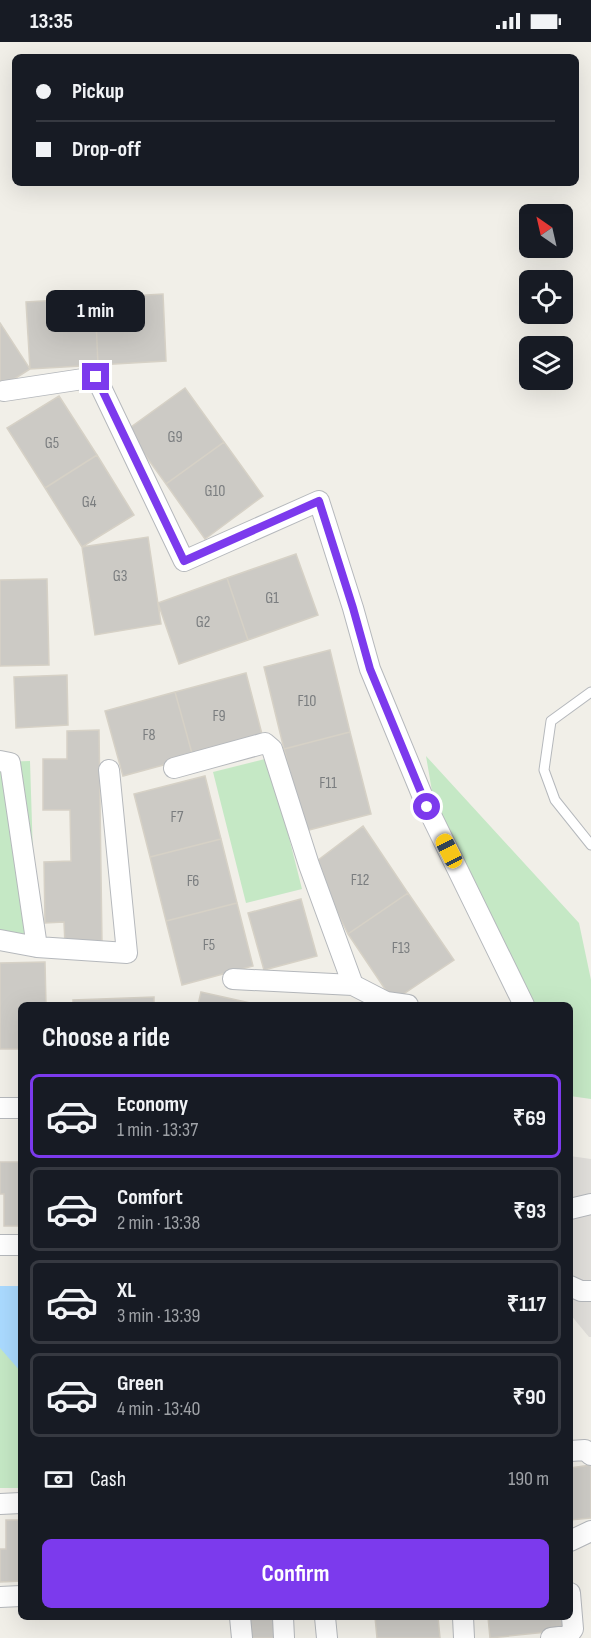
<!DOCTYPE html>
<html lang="en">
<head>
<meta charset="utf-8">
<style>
  body { margin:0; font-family:"Sofia Sans Condensed",sans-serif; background:#20242c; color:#f1f3f6; height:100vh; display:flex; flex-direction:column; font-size:22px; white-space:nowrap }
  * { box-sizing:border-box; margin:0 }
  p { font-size:20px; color:#9ea1a6 }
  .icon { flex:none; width:33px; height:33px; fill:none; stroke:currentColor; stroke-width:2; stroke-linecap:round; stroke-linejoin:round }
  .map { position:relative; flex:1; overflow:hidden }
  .sheet { position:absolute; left:18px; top:960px; width:555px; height:618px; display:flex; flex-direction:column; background:#171b24; border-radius:9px; box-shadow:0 6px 24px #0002 }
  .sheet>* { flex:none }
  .top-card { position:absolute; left:12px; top:12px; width:567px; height:132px; border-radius:9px; box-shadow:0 6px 24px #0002; display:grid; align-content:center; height:132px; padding:0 24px; background:#171b24 }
  .needle { width:39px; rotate:326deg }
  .buttons { position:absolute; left:519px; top:162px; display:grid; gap:12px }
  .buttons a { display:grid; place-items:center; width:54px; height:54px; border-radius:9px; background:#171b24; box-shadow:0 6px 24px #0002; font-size:30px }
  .end { position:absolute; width:27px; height:27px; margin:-14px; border:8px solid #7c3aed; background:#fff; box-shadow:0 0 0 3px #fff }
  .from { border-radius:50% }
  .bubble { position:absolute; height:42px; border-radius:9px; background:#171b24; box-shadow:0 6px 24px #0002; font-size:20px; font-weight:700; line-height:42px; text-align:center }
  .car { position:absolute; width:18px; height:36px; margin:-18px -9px; border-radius:8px; box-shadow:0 0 4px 2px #0007; background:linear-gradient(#f5c518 24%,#345 0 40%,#f5c518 0 76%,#345 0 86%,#f5c518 0) }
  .top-card b { display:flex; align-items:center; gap:21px; height:57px; font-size:22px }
  .top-card b+b { border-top:2px solid #363941 }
  .top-card i { width:15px; height:15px; background:#f1f3f6 }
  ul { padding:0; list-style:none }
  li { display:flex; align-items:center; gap:18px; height:84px; margin:0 12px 9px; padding:0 12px; border:3px solid #363941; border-radius:9px }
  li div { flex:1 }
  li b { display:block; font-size:22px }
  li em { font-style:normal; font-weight:700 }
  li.on { border-color:#7c3aed }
  li>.icon { width:54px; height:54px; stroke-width:1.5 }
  h2 { padding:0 24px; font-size:27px; line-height:72px }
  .pay { display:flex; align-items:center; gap:15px; height:66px; padding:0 24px; font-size:22px }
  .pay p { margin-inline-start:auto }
  .cta { display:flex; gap:12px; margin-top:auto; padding:12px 24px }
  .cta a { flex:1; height:69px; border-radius:9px; background:#7c3aed; color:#fff; font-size:24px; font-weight:700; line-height:69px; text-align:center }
  .status { display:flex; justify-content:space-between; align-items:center; height:42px; padding:0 30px; background:#171b24; direction:ltr }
  .status svg { height:16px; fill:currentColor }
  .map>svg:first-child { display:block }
  .industrial { fill:#e0deda }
  .green { fill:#c5e8c5 }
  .water { fill:#aadaff }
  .building { fill:#cccac5; stroke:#d6d1c6; stroke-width:1.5 }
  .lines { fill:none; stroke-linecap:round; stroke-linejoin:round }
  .service-casing { stroke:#b5b8bc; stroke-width:11 }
  .minor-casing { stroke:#b5b8bc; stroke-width:22 }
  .service { stroke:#fff; stroke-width:9 }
  .minor { stroke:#fff; stroke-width:20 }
  .route { stroke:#7c3aed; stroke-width:8 }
  .labels { text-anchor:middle; stroke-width:6; stroke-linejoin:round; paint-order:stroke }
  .number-label { font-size:16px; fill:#7a7d7f }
</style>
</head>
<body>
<div class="status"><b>13:35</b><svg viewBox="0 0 49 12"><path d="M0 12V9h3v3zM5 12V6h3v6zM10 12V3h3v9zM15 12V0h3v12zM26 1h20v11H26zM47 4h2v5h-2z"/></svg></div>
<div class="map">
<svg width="591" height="1596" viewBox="0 0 591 1596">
  <rect width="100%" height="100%" fill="#f1efe8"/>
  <path class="industrial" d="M 570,1114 L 591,1117 L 591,1295 L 589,1295 L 570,1272 Z"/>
  <path class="green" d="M 426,714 L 579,881 L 591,938 L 591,1057 L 570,1054 L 570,963 L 532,963 L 523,938 L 434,761 Z
    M 269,716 L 302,847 L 246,861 L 213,730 Z
    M 30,719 L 36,908 L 0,909 L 0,720 Z
    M 0,1244 L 21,1244 L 21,1446 L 0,1446 Z"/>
  <path class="water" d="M 0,1244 L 21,1244 L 21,1330 L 0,1306 Z"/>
  <path class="building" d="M 163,252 L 166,319 L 98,323 L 95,256 Z
    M 95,256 L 98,323 L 30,327 L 26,260 Z
    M 0,281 L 30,327 L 0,346 Z
    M 185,346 L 224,400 L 166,442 L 127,388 Z
    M 59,354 L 97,413 L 45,446 L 7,386 Z
    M 224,400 L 263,454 L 205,497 L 166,442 Z
    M 97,413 L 134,473 L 82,505 L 45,446 Z
    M 148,495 L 161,582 L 95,593 L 82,505 Z
    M 296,512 L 318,573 L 248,598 L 227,536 Z
    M 227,536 L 248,598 L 179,622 L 158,561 Z
    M 47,537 L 49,623 L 0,624 L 0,538 Z
    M 330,608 L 350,690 L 284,707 L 264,625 Z
    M 246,631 L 263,696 L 193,715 L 175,650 Z
    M 67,633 L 68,683 L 16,686 L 14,635 Z
    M 175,650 L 193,715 L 123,734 L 105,669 Z
    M 99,688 L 102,902 L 65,903 L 64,880 L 45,881 L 44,820 L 71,819 L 70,768 L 43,768 L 43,717 L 67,717 L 67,689 Z
    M 350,690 L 371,772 L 305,789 L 284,707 Z
    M 205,734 L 221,797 L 150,815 L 134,752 Z
    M 363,784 L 408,851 L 348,892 L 313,822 Z
    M 221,797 L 237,861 L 166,879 L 150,815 Z
    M 408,851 L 454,918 L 393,959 L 348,892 Z
    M 301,857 L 317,914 L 264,928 L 248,871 Z
    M 237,861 L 253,924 L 182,943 L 166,879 Z
    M 45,920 L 46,963 L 21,963 L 21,1007 L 0,1007 L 0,921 Z
    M 201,950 L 259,963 L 198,963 Z
    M 154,955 L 154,963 L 73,963 L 73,958 Z
    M 0,1120 L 21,1120 L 21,1184 L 4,1184 L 4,1152 L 0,1152 Z
    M 591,1423 L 591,1476 L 570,1478 L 570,1426 Z
    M 6,1478 L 21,1478 L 21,1539 L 0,1540 L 0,1507 L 6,1507 Z
    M 248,1575 L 278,1575 L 279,1596 L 250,1596 Z
    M 375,1575 L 438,1575 L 440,1596 L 377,1596 Z
    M 488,1575 L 564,1575 L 566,1588 L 490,1596 Z"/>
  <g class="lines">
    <defs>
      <path id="service" d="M 591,650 L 551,679 L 544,728 L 555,758 L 591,803"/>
      <path id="minor" d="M 4,349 L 96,335 L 184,519 L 319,459 L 353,566 L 370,627 L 427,765 L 524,963
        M 0,719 L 10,721 L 37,905 L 0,898
        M 174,726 L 265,701 L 272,707 L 309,823 L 353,943 L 386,960 L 408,963
        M 37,905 L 127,911 L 109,728
        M 233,937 L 353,943
        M 0,1066 L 21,1066
        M 570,1167 L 591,1162
        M 0,1203 L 21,1203
        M 570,1244 L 581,1249 L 591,1249
        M 570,1409 L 585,1408 L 591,1413
        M 0,1462 L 21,1461
        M 570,1499 L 591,1489
        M 0,1555 L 21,1554
        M 240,1575 L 242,1596
        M 283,1575 L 284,1596
        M 325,1575 L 327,1596
        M 463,1575 L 464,1596
        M 551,1596 L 568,1594 L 573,1587 L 570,1551"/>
    </defs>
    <use href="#service" class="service-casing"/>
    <use href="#minor" class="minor-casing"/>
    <use href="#service" class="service"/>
    <use href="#minor" class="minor"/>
  </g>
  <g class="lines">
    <path class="route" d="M 96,335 L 184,519 L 319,459 L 353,566 L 370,627 L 427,765"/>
  </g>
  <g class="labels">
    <g class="number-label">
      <text x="175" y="400">G9</text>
      <text x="52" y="406">G5</text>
      <text x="215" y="454">G10</text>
      <text x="89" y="465">G4</text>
      <text x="120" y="539">G3</text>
      <text x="272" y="561">G1</text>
      <text x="203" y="585">G2</text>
      <text x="307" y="664">F10</text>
      <text x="219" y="679">F9</text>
      <text x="149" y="698">F8</text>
      <text x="328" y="746">F11</text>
      <text x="177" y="780">F7</text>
      <text x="360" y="843">F12</text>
      <text x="193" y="844">F6</text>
      <text x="209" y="908">F5</text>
      <text x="401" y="911">F13</text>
    </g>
  </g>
</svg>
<div class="buttons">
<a><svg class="needle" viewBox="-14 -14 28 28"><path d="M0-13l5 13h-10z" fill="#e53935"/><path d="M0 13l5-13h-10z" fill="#9ea1a6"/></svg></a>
<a><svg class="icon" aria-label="locate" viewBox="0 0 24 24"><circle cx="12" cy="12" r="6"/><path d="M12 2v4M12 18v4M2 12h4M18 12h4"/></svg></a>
<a><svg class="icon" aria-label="layers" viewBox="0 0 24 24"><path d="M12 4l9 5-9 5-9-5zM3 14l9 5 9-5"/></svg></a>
</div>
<i class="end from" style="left:427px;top:765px"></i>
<i class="end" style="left:96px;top:335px"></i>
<div class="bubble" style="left:46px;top:248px;width:99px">1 min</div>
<i class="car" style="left:449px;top:809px;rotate:333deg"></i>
<div class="top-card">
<b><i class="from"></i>Pickup</b>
<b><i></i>Drop-off</b>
</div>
<section class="sheet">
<h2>Choose a ride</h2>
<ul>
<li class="on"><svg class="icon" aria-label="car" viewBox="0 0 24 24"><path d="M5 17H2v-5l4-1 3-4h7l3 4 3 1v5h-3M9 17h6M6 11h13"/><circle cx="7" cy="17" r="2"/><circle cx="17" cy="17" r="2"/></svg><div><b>Economy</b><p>1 min · 13:37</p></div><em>₹69</em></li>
<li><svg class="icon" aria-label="car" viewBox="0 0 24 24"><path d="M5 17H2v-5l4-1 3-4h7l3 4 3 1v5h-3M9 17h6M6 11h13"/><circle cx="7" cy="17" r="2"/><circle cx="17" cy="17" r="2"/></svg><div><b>Comfort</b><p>2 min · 13:38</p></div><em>₹93</em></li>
<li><svg class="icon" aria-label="car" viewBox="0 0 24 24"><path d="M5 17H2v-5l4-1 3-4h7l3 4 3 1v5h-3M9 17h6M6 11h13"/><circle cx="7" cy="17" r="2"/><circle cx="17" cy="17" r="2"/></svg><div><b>XL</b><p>3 min · 13:39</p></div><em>₹117</em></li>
<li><svg class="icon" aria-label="car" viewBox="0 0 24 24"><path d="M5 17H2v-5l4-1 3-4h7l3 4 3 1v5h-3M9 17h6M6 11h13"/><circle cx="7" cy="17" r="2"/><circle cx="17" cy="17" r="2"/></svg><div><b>Green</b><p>4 min · 13:40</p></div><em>₹90</em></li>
</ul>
<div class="pay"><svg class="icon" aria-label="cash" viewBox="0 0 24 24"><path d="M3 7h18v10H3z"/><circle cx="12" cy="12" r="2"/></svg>Cash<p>190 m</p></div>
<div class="cta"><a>Confirm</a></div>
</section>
</div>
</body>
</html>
